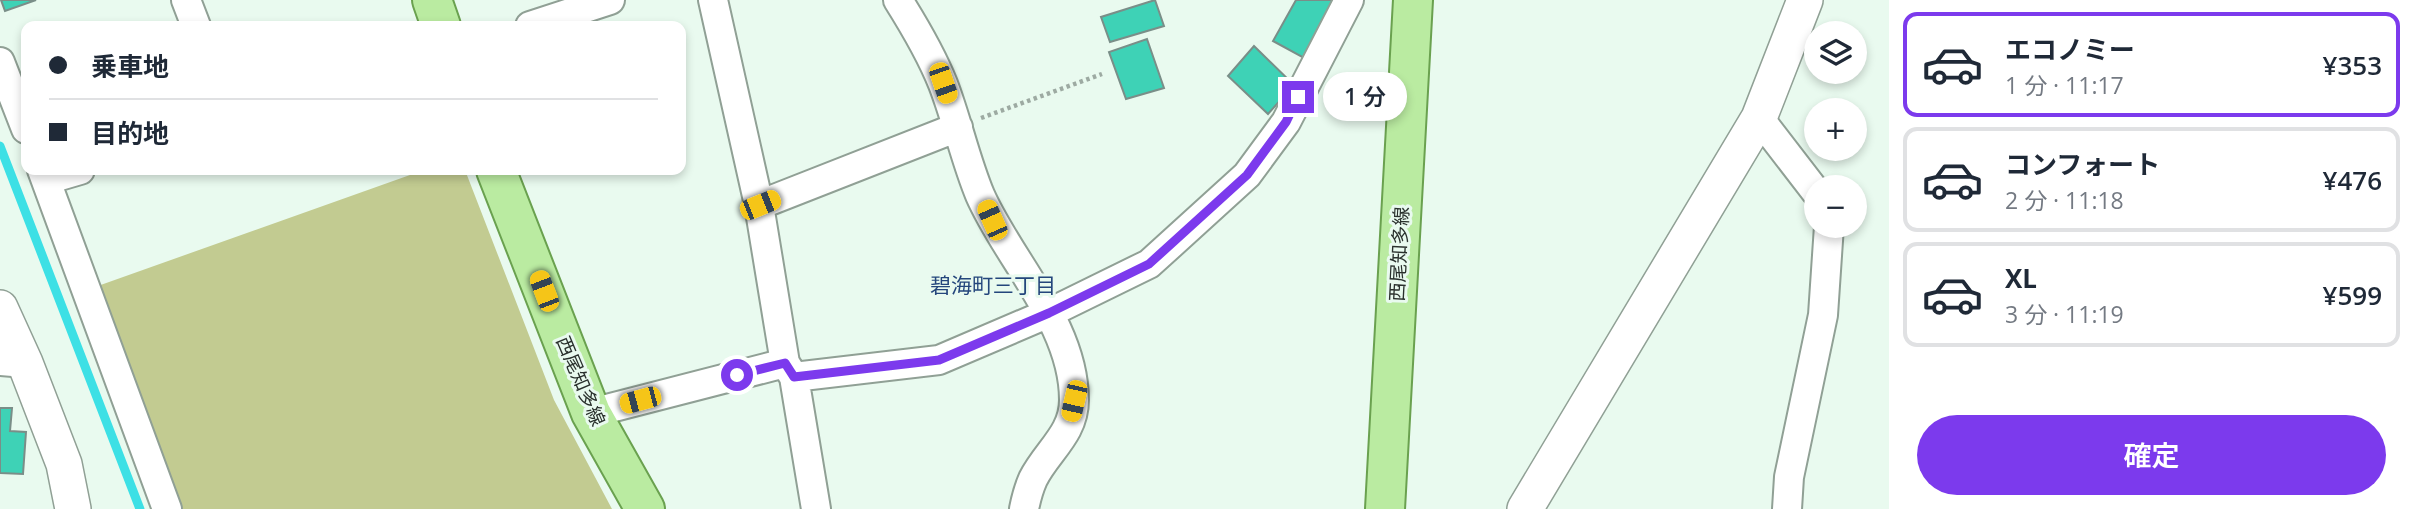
<!DOCTYPE html>
<html lang="ja">
<head>
<meta charset="utf-8">
<style>
  body { margin:0; font-family:"Open Sans","Noto Sans JP",sans-serif; background:#f2f2f3; color:#1f2937; height:100vh; display:flex; flex-direction:column; font-size:26px; white-space:nowrap }
  * { box-sizing:border-box; margin:0 }
  p { font-size:23px; color:#747a83 }
  .icon { flex:none; width:38px; height:38px; fill:none; stroke:currentColor; stroke-width:2; stroke-linecap:round; stroke-linejoin:round }
  .map { position:relative; flex:1; overflow:hidden }
  .details { display:flex; flex-direction:column; background:#fff; width:525px }
  .details>* { flex:none }
  .banner { position:absolute; left:21px; top:21px; width:665px; height:154px; border-radius:14px; box-shadow:0 4px 10px #0003; display:grid; align-content:center; height:154px; padding:0 28px; background:#fff }
  .controls { position:absolute; left:1804px; top:21px; display:grid; gap:14px }
  .controls a { display:grid; place-items:center; width:63px; height:63px; border-radius:50%; background:#fff; box-shadow:0 4px 10px #0003; font-size:35px }
  .end { position:absolute; width:32px; height:32px; margin:-16px; border:9px solid #7c3aed; background:#fff; box-shadow:0 0 0 4px #fff }
  .from { border-radius:50% }
  .bubble { position:absolute; height:49px; border-radius:24px; background:#fff; box-shadow:0 4px 10px #0003; font-size:23px; font-weight:600; line-height:49px; text-align:center }
  .car { position:absolute; width:21px; height:42px; margin:-21px -10px; border-radius:9px; box-shadow:0 0 5px 2px #0007; background:linear-gradient(#f5c518 24%,#345 0 40%,#f5c518 0 76%,#345 0 86%,#f5c518 0) }
  .banner b { display:flex; align-items:center; gap:24px; height:66px; font-size:26px }
  .banner b+b { border-top:2px solid #e0e1e3 }
  .banner i { width:18px; height:18px; background:#1f2937 }
  ul { padding:12px 0 0; list-style:none }
  li { display:flex; align-items:center; gap:21px; height:105px; margin:0 14px 10px; padding:0 14px; border:4px solid #e0e1e3; border-radius:14px }
  li div { flex:1 }
  li b { display:block; font-size:26px }
  li em { font-style:normal; font-weight:600 }
  li.selected { border-color:#7c3aed }
  li>.icon { width:63px; height:63px; stroke-width:1.5 }
  .primary-button { display:flex; gap:14px; margin-top:auto; padding:14px 28px }
  .primary-button a { flex:1; height:80px; border-radius:42px; background:#7c3aed; color:#fff; font-size:28px; font-weight:600; line-height:80px; text-align:center }
  main { display:flex; flex:1; min-height:0 }
  .map>svg:first-child { display:block }
  .green { fill:#c2cb91 }
  .lines { fill:none; stroke-linecap:round; stroke-linejoin:round }
  .stream { stroke:#3de0e5; stroke-width:9 }
  .building { fill:#3ed2b6; stroke:#7a8e88; stroke-width:2 }
  .minor-casing { stroke:#90a095; stroke-width:32 }
  .tertiary-casing { stroke:#90a095; stroke-width:38 }
  .primary-casing { stroke:#6aa14f; stroke-width:42 }
  .path { stroke:#9daaa2; stroke-width:4.5; stroke-dasharray:3.5 3.5; stroke-linecap:butt }
  .minor { stroke:#fff; stroke-width:28 }
  .tertiary { stroke:#fff; stroke-width:35 }
  .primary { stroke:#baeba1; stroke-width:38 }
  .route { stroke:#7c3aed; stroke-width:9 }
  .labels { text-anchor:middle; stroke-width:6; stroke-linejoin:round; paint-order:stroke }
  .street-label { font-size:19px; fill:#2a312d; stroke:#e9faef }
  .neighbourhood-label { font-size:21px; fill:#24467c; stroke:#e9faef }
</style>
</head>
<body>
<main>
<div class="map">
<svg width="1889" height="509" viewBox="0 0 1889 509">
  <rect width="100%" height="100%" fill="#e9faef"/>
  <path class="green" d="M 424,170 L 465,170 L 554,400 L 612,509 L 180,509 L 95,287 Z"/>
  <g class="lines">
    <path class="stream" d="M 0,146 L 140,509"/>
  </g>
  <path class="building" d="M 1,0 L 36,0 L 5,11 Z
    M 1155,0 L 1164,26 L 1110,42 L 1101,17 Z
    M 1296,0 L 1335,0 L 1304,58 L 1273,41 Z
    M 1147,39 L 1164,88 L 1126,99 L 1109,52 Z
    M 1254,46 L 1294,85 L 1268,114 L 1228,76 Z
    M 0,408 L 12,408 L 10,431 L 26,432 L 23,474 L 0,473 Z"/>
  <g class="lines">
    <defs>
      <path id="minor" d="M 186,0 L 196,26
        M 713,0 L 759,205 L 785,363 L 794,377 L 816,509
        M 898,0 C 915,27 931,54 943,84 C 957,120 965,159 980,195 C 1009,261 1074,324 1074,400 C 1074,434 1047,451 1033,479 C 1029,488 1026,499 1024,509
        M 530,26 L 610,0
        M 0,62 L 26,129
        M 1759,118 L 1816,192
        M 42,170 L 167,509
        M 46,180 L 80,170
        M 759,205 L 958,127
        M 0,361 L 25,363
        M 794,377 L 939,360 L 1049,313 L 1149,264 L 1247,175 L 1286,122 L 1349,0
        M 591,413 L 785,363
        M 1787,509 L 1789,477 L 1823,315 L 1829,226"/>
      <path id="tertiary" d="M 0,308 L 25,363 L 64,464 L 73,509
        M 1525,509 L 1759,118 L 1805,0"/>
      <path id="primary" d="M 432,0 L 441,26
        M 496,170 L 591,413 L 645,509
        M 1385,509 L 1413,0"/>
    </defs>
    <use href="#minor" class="minor-casing"/>
    <use href="#tertiary" class="tertiary-casing"/>
    <use href="#primary" class="primary-casing"/>
    <path class="path" d="M 981,118 L 1102,74"/>
    <use href="#minor" class="minor"/>
    <use href="#tertiary" class="tertiary"/>
    <use href="#primary" class="primary"/>
  </g>
  <g class="lines">
    <path class="route" d="M 737,375 L 785,363 L 794,377 L 939,360 L 1049,313 L 1149,264 L 1247,175 L 1286,122 L 1298,97"/>
  </g>
  <g class="labels">
    <g class="street-label">
      <text transform="translate(1399 254) rotate(-87)" y="7">西尾知多線</text>
      <text transform="translate(581 381) rotate(67)" y="7">西尾知多線</text>
    </g>
    <g class="neighbourhood-label">
      <text x="993" y="293">碧海町三丁目</text>
    </g>
  </g>
</svg>
<div class="controls">
<a><svg class="icon" aria-label="layers" viewBox="0 0 24 24"><path d="M12 4l9 5-9 5-9-5zM3 14l9 5 9-5"/></svg></a>
<a>+</a>
<a>−</a>
</div>
<i class="end from" style="left:737px;top:375px"></i>
<i class="end" style="left:1298px;top:97px"></i>
<div class="bubble" style="left:1323px;top:72px;width:84px">1 分</div>
<i class="car" style="left:943px;top:83px;rotate:161deg"></i>
<i class="car" style="left:760px;top:205px;rotate:68deg"></i>
<i class="car" style="left:992px;top:220px;rotate:336deg"></i>
<i class="car" style="left:544px;top:291px;rotate:339deg"></i>
<i class="car" style="left:640px;top:400px;rotate:255deg"></i>
<i class="car" style="left:1074px;top:401px;rotate:193deg"></i>
<div class="banner">
<b><i class="from"></i>乗車地</b>
<b><i></i>目的地</b>
</div>
</div>
<section class="details">
<ul>
<li class="selected"><svg class="icon" aria-label="car" viewBox="0 0 24 24"><path d="M5 17H2v-5l4-1 3-4h7l3 4 3 1v5h-3M9 17h6M6 11h13"/><circle cx="7" cy="17" r="2"/><circle cx="17" cy="17" r="2"/></svg><div><b>エコノミー</b><p>1 分 · 11:17</p></div><em>¥353</em></li>
<li><svg class="icon" aria-label="car" viewBox="0 0 24 24"><path d="M5 17H2v-5l4-1 3-4h7l3 4 3 1v5h-3M9 17h6M6 11h13"/><circle cx="7" cy="17" r="2"/><circle cx="17" cy="17" r="2"/></svg><div><b>コンフォート</b><p>2 分 · 11:18</p></div><em>¥476</em></li>
<li><svg class="icon" aria-label="car" viewBox="0 0 24 24"><path d="M5 17H2v-5l4-1 3-4h7l3 4 3 1v5h-3M9 17h6M6 11h13"/><circle cx="7" cy="17" r="2"/><circle cx="17" cy="17" r="2"/></svg><div><b>XL</b><p>3 分 · 11:19</p></div><em>¥599</em></li>
</ul>
<div class="primary-button"><a>確定</a></div>
</section>
</main>
</body>
</html>
